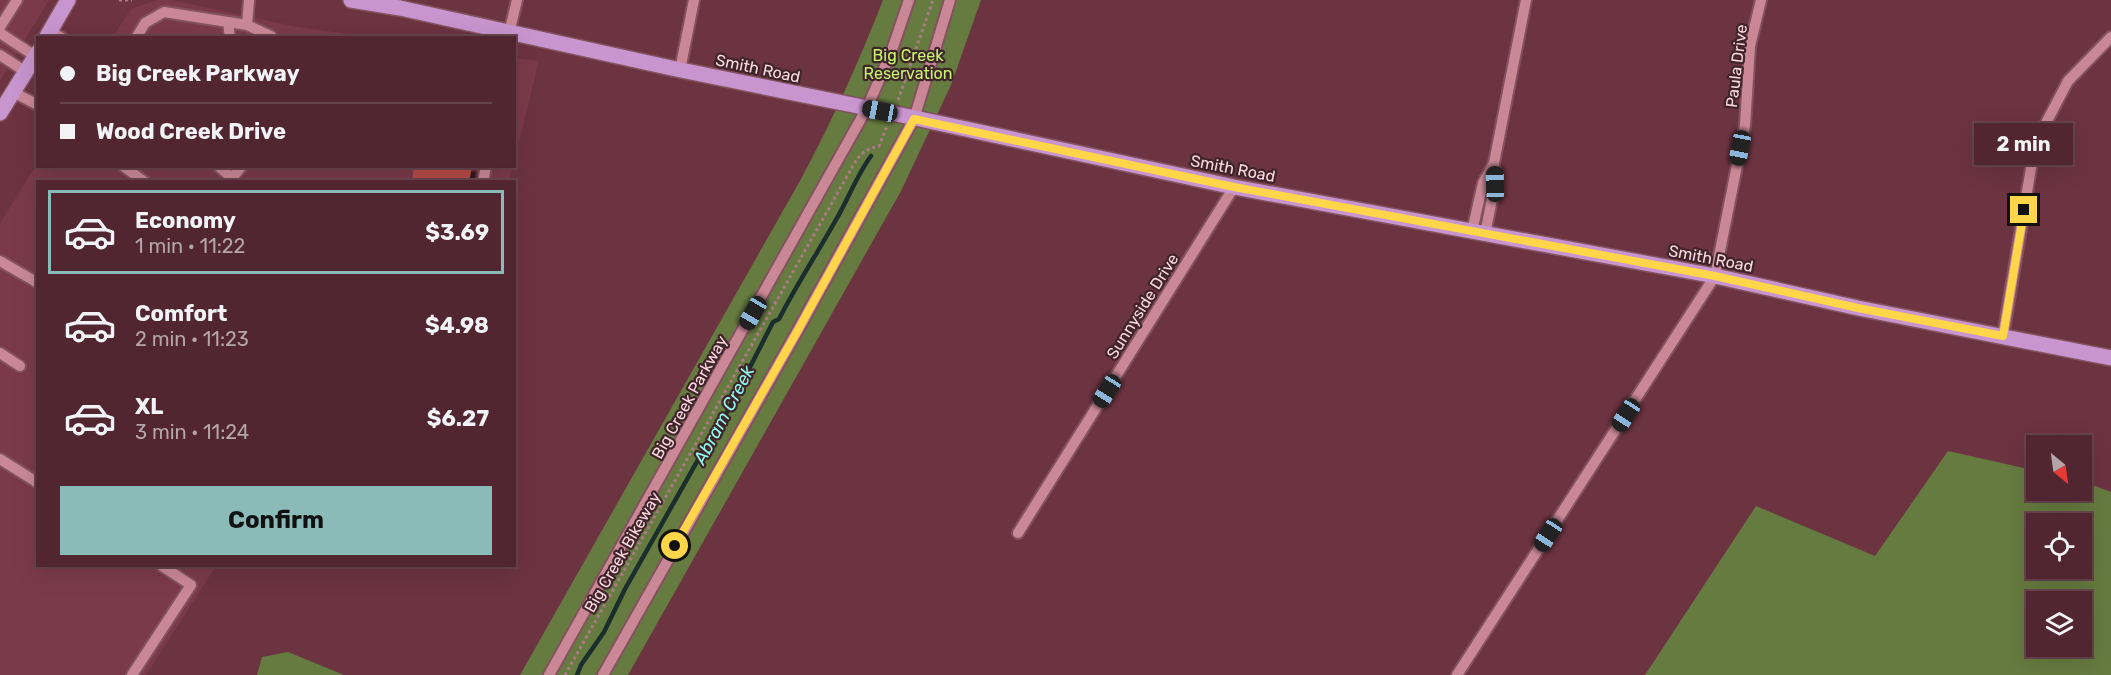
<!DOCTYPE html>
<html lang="en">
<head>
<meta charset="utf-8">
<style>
  body { margin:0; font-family:Rubik,sans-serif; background:#5b323d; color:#f1f3f6; height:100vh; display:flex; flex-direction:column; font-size:22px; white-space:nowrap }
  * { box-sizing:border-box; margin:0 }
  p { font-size:20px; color:#b4a5ab }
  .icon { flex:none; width:33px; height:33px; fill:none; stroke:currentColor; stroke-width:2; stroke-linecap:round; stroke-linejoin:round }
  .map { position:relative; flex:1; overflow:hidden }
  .side { position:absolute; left:36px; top:180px; width:480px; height:387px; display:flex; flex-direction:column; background:#512631; border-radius:0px; box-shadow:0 6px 24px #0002,0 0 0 2px #67434d }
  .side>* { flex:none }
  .hud { position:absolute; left:36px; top:36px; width:480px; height:132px; border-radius:0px; box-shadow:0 6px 24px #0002,0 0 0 2px #67434d; display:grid; align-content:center; height:132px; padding:0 24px; background:#512631 }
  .needle { width:39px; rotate:151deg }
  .controls { position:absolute; left:2026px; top:435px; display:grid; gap:12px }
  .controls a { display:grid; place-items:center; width:66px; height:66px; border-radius:0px; background:#512631; box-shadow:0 6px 24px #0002,0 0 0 2px #67434d; font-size:30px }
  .end { position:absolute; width:27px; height:27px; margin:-14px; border:8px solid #ffd54a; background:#111; box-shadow:0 0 0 3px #111 }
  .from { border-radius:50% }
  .bubble { position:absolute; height:42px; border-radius:0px; background:#512631; box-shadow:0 6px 24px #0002,0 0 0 2px #67434d; font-size:20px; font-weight:700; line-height:42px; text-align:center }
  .car { position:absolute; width:18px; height:36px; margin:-18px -9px; border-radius:8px; box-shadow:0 0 4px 2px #0007; background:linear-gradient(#222 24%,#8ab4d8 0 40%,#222 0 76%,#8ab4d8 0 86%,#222 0) }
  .hud b { display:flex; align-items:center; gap:21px; height:57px; font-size:22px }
  .hud b+b { border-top:2px solid #67434d }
  .hud i { width:15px; height:15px; background:#f1f3f6 }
  ul { padding:10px 0 0; list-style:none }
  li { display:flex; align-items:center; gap:18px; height:84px; margin:0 12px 9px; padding:0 12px; border:3px solid transparent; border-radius:0px }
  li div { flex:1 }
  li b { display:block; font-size:22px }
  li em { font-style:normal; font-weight:700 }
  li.current { border-color:#8bbbb9 }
  li>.icon { width:54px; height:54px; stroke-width:1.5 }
  .cta { display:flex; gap:12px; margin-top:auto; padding:12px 24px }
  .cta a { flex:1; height:69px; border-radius:0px; background:#8bbbb9; color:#111; font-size:24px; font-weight:700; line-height:69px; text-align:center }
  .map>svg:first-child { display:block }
  .built { fill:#7b3a4a }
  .green { fill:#667b40; fill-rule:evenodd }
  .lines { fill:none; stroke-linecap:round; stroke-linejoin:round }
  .stream { stroke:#1a2f2d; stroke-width:4.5 }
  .building { fill:#b64b46; filter:url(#shadow) }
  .minor-casing { stroke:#83525f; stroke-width:14 }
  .major-casing { stroke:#83525f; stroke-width:18 }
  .path { stroke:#ac7b86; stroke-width:3; stroke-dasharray:3 3; stroke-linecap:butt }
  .minor { stroke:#ca8896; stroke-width:10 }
  .major { stroke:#c895ce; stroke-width:15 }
  .route { stroke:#ffd54a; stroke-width:8 }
  .labels { text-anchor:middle; stroke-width:4.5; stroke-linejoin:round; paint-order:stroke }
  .park-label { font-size:16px; fill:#c6f46d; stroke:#3f252b }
  .street-label { font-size:16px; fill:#fed9e0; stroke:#3f252b }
  .water-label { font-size:18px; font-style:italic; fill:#8efbed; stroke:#3f252b }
</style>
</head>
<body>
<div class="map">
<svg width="2111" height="675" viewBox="0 0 2111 675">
  <defs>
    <filter id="shadow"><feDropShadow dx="5" dy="5" stdDeviation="1.5" flood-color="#0009"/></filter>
  </defs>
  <rect width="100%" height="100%" fill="#6c3341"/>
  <path class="built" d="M 0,0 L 49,0 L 0,81 Z
    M 158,0 L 171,0 L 297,27 L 371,37 L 112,38 L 131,9 Z
    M 515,58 L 539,61 L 515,159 L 514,58 Z
    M 37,164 L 38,166 L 513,167 L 509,182 L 38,182 L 38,566 L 216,566 L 146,675 L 0,675 L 0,223 Z"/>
  <path class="green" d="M 883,0 L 981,0 L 951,85 L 901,191 L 628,675 L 520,675 L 801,179 C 832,121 859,62 883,0 Z
    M 1948,451 L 2037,471 L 2037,490 L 2082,490 L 2082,481 L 2111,492 L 2111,675 L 1645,675 L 1756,506 L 1875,556 ZM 2037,524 L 2082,524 L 2082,568 L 2037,568 ZM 2037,602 L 2082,602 L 2082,646 L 2037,646 Z
    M 288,652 L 344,675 L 257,675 L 262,657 Z"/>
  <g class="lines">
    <path class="stream" d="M 577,675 L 581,665 L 604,632 L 625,589 L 716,428 L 726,414 L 773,322 L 779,319 C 797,284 818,252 837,218 C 849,197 857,175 871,156"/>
  </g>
  <path class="building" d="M 414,166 L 472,166 L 469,182 L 412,182 Z"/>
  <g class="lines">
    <defs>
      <path id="minor" d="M 249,0 L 247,25 L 271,36 L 271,38
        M 228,22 L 230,38
        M 0,27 L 17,0
        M 50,31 L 62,38
        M 0,33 L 35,56
        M 509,33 L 517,0
        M 136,38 L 145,23 L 164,12 L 247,25
        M 0,55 L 26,72
        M 680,70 L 694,0
        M 13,92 L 38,105
        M 123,166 L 145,182
        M 218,166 L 232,178 L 232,182
        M 232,178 L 242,166
        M 483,182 L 486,166
        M 1472,231 L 1483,183 L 1494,163
        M 1485,234 L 1495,184 L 1494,163 L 1526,0
        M 0,261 L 38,283
        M 2003,336 L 2035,144 L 2068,81 L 2111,37
        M 0,353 L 20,366
        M 0,459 L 38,483
        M 1018,533 L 1234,187
        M 132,675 L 191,585 L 162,566
        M 549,675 L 867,108 L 892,50 L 909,0
        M 603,675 L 798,330 L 914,119 L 950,0
        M 1457,675 L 1715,276 L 1745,125 L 1750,46 L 1761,0"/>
      <path id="major" d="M 351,0 L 400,8 L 676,69 L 892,113 L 1234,187 L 1715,276 L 1858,308 L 2111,358
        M 46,38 L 68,0
        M 0,113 L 38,52"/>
    </defs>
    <use href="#minor" class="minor-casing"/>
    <use href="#major" class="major-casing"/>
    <path class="path" d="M 119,0 L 132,0
      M 898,100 L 933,0
      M 565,675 L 846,178 C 856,161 858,151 879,146 L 887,126"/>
    <use href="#minor" class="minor"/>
    <use href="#major" class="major"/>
  </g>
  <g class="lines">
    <path class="route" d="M 675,546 L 798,330 L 914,119 L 1234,187 L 1715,276 L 1858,308 L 2003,336 L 2024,210"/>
  </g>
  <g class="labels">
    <g class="park-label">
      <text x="908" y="61">Big Creek<tspan x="908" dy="18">Reservation</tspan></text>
    </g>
    <g class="street-label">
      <text transform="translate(1736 66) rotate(-83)" y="6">Paula Drive</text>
      <text transform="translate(758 68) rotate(12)" y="6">Smith Road</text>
      <text transform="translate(1233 168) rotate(11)" y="6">Smith Road</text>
      <text transform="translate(1711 258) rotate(11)" y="6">Smith Road</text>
      <text transform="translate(1142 306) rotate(-58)" y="6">Sunnyside Drive</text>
      <text transform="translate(689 397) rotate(-61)" y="6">Big Creek Parkway</text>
      <text transform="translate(622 552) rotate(-60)" y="6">Big Creek Bikeway</text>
    </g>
    <g class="water-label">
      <text transform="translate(724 415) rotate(-62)" y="6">Abram Creek</text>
    </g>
  </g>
</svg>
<div class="controls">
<a><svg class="needle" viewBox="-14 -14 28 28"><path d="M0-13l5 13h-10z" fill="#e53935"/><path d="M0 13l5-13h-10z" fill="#b4a5ab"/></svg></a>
<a><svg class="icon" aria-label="locate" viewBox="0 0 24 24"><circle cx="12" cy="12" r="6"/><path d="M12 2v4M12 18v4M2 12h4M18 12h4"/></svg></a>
<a><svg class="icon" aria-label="layers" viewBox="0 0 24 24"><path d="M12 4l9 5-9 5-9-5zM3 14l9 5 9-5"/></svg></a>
</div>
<i class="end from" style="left:675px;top:546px"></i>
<i class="end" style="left:2024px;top:210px"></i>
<div class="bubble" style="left:1974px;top:123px;width:99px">2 min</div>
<i class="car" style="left:880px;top:111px;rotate:281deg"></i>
<i class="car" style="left:1740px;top:148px;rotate:191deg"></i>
<i class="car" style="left:1495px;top:184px;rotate:359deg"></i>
<i class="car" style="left:753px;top:313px;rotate:210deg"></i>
<i class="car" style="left:1107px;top:391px;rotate:212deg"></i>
<i class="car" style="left:1626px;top:415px;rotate:213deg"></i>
<i class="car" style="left:1548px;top:535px;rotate:213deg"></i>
<div class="hud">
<b><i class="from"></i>Big Creek Parkway</b>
<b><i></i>Wood Creek Drive</b>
</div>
<section class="side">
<ul>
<li class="current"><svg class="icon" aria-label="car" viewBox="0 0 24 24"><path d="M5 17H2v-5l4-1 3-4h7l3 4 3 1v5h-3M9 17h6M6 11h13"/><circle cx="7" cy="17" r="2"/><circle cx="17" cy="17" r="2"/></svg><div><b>Economy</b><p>1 min · 11:22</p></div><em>$3.69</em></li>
<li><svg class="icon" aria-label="car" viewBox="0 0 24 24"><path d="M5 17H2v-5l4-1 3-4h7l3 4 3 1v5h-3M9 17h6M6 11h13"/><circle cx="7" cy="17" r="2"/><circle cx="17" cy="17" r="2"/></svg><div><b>Comfort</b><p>2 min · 11:23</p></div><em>$4.98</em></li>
<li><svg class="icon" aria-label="car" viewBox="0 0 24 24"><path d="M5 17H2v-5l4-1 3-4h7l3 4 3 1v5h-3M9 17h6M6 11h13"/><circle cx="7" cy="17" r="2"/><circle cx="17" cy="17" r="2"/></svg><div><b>XL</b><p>3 min · 11:24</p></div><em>$6.27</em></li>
</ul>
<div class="cta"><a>Confirm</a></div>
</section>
</div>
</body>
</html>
